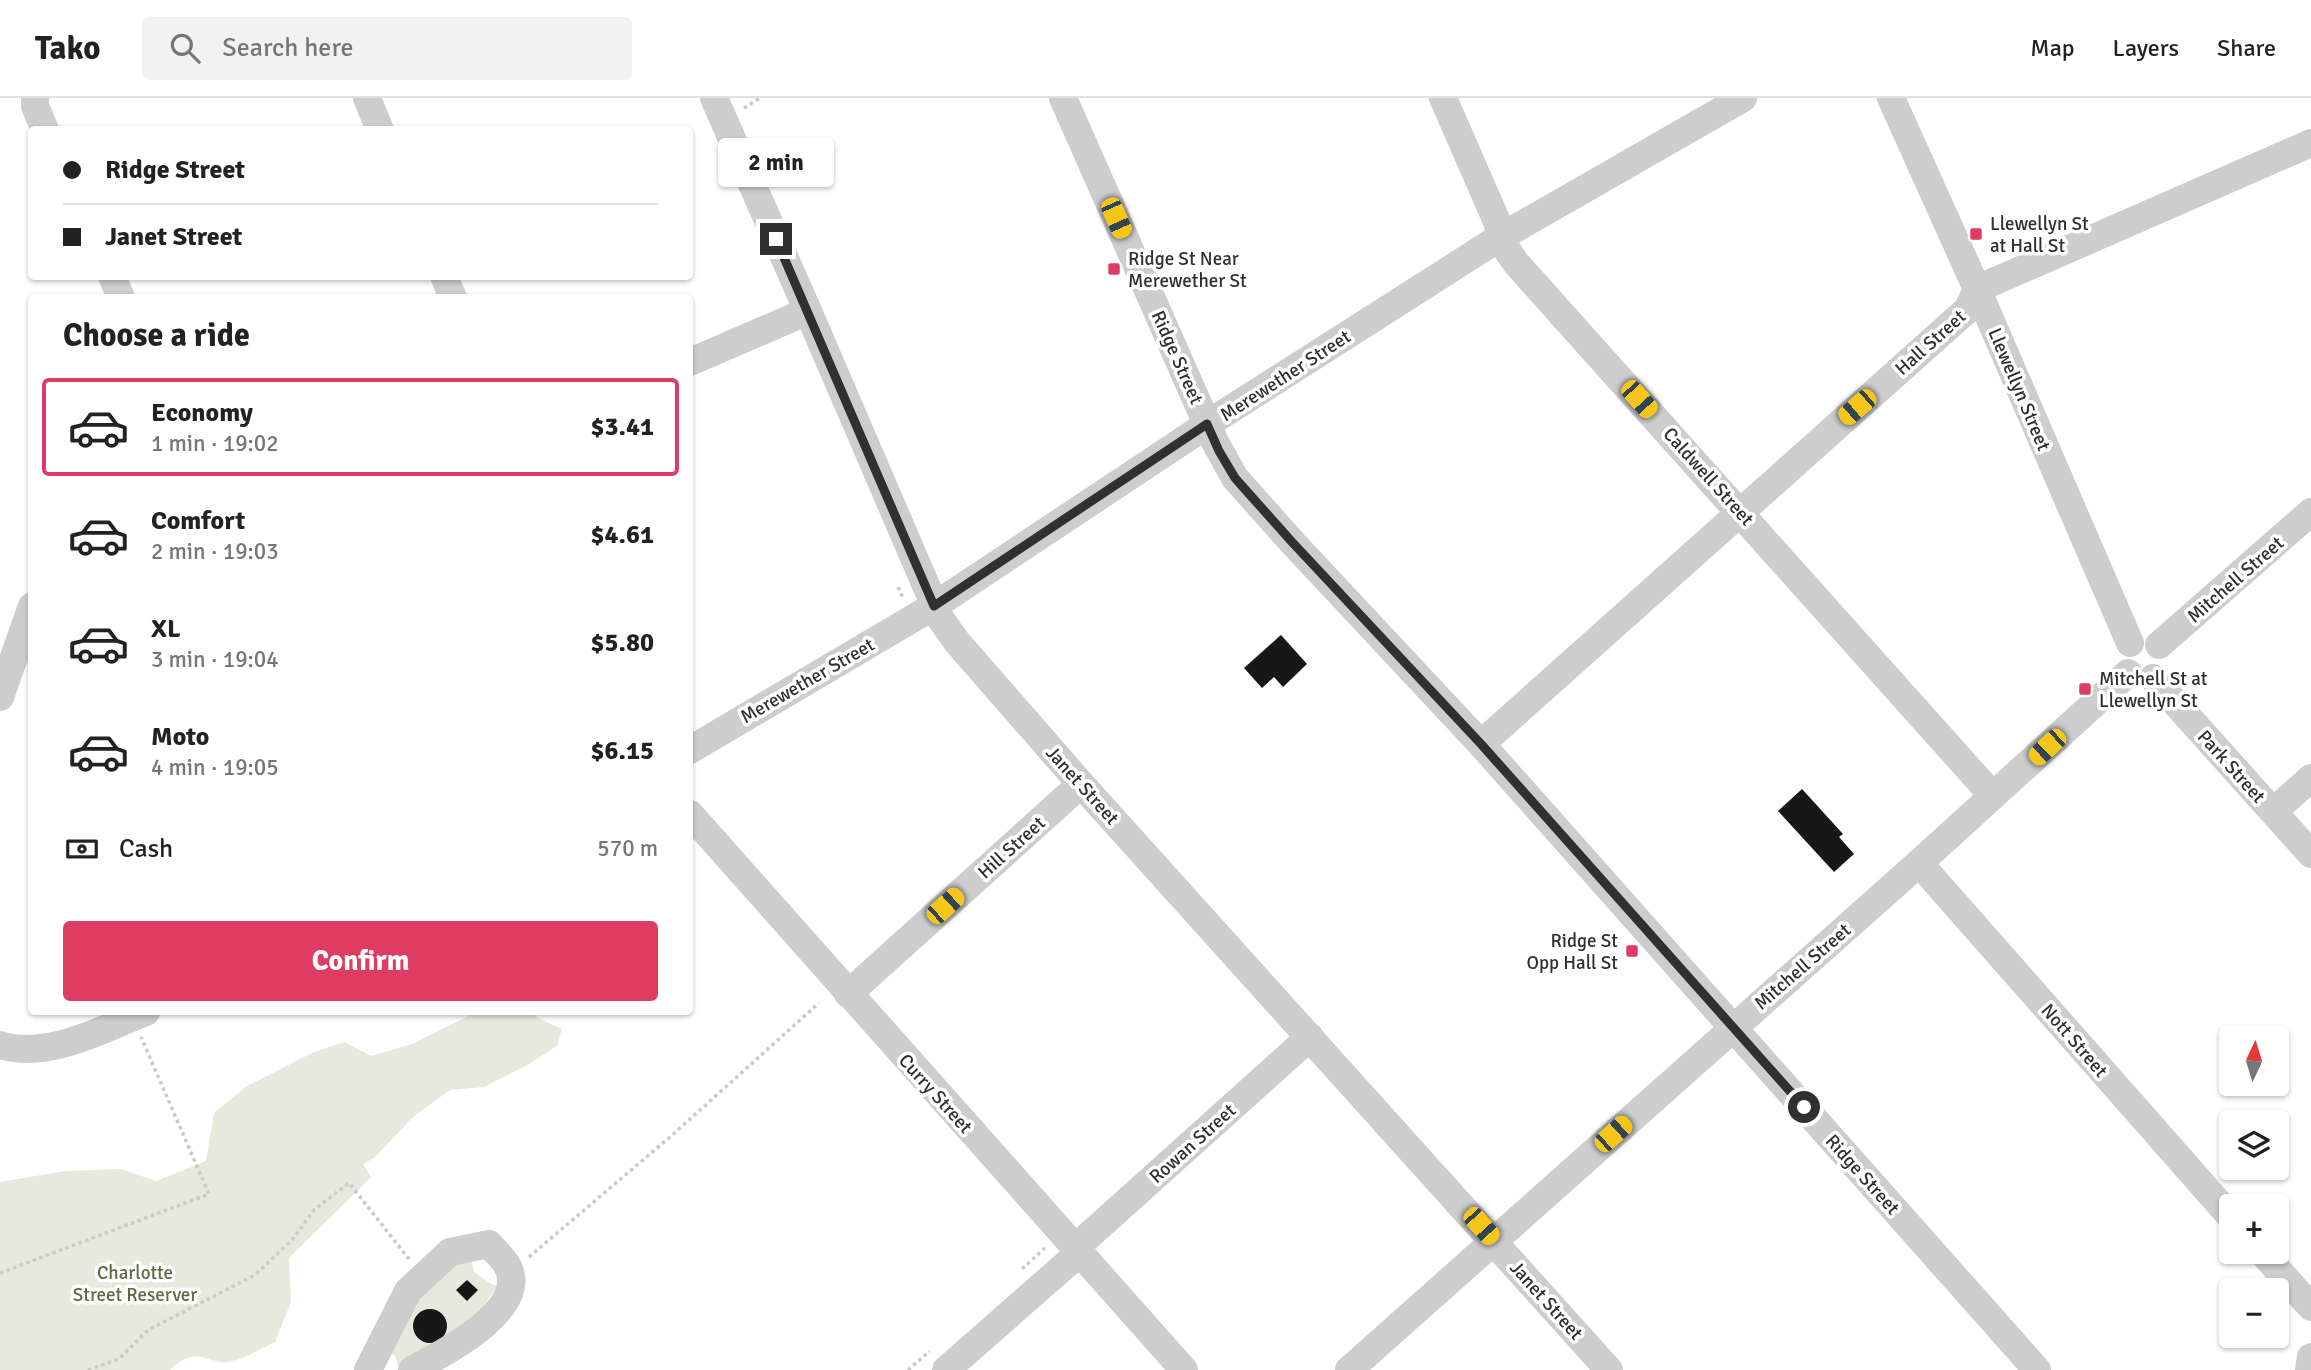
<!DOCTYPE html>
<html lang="en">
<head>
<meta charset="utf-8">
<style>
  body { margin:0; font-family:Signika,sans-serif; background:#f2f2f2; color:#222; height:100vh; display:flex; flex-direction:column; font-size:26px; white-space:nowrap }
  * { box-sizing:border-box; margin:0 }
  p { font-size:23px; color:#767676 }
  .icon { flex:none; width:38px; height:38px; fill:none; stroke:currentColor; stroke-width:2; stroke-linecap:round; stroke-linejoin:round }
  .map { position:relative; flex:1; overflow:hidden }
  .side { position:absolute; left:28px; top:196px; width:665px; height:721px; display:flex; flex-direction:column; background:#fff; border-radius:7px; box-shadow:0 2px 5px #0004 }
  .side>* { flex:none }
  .top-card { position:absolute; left:28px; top:28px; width:665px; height:154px; border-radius:7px; box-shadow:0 2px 5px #0004; display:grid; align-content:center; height:154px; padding:0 35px; background:#fff }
  .needle { width:46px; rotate:4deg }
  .tools { position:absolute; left:2219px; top:928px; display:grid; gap:14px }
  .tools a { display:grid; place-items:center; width:70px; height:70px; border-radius:7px; background:#fff; box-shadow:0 2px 5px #0004; font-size:35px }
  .end { position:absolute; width:32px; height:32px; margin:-16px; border:9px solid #303030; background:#fff; box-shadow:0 0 0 4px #fff }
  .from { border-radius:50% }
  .bubble { position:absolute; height:49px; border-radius:7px; background:#fff; box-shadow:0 2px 5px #0004; font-size:23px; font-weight:800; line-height:49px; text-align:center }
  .car { position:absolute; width:21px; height:42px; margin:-21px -10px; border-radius:9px; box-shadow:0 0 5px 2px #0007; background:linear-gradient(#f5c518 24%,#345 0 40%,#f5c518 0 76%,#345 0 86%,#f5c518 0) }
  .top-card b { display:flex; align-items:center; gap:24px; height:66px; font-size:26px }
  .top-card b+b { border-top:2px solid #e0e0e0 }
  .top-card i { width:18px; height:18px; background:#222 }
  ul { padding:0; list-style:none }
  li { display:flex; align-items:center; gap:21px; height:98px; margin:0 14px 10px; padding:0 21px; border:4px solid transparent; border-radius:7px }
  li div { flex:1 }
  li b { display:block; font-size:26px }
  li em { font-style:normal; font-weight:800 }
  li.current { border-color:#de3c63 }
  li>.icon { width:63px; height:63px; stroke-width:1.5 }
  h2 { padding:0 35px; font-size:32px; line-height:84px }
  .pay { display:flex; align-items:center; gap:18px; height:77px; padding:0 35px; font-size:26px }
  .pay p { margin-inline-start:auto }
  .primary-button { display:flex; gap:14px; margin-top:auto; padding:14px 35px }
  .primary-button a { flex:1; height:80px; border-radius:7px; background:#de3c63; color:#fff; font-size:28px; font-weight:800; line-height:80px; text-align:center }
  header { display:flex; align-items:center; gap:42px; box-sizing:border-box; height:98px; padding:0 35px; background:#fff; border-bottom:2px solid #e0e0e0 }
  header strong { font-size:33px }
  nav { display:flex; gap:38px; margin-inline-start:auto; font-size:24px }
  .search { width:490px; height:63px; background:#f2f2f2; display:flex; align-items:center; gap:18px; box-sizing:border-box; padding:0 24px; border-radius:7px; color:#767676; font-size:26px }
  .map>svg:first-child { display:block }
  .green { fill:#e6e9dc }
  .building { fill:#171717 }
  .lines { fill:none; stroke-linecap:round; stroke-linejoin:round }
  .path { stroke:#cacaca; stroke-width:3.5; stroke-dasharray:3.5 3.5; stroke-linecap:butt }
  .minor { stroke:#cdcdcd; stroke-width:28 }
  .route { stroke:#303030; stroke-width:9 }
  .poi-dot { fill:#de3c63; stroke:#fff; stroke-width:2.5 }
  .labels { text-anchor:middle; stroke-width:7; stroke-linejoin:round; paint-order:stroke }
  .poi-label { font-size:19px; fill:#303030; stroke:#fff; text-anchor:start }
  .street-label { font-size:19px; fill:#303030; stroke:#fff }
  .park-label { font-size:19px; fill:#5b6b3f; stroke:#fff }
</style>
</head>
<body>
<header>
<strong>Tako</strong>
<div class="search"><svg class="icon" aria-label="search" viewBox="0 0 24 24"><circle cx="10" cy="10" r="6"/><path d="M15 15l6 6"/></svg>Search here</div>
<nav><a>Map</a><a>Layers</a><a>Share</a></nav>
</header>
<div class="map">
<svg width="2311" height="1272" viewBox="0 0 2311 1272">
  <rect width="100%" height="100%" fill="#fff"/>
  <path class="green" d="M 477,914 L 530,914 L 540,921 L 562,931 L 557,948 L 529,966 L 484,989 L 450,992 L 413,1019 L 374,1060 L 363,1066 L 371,1079 L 289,1160 L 291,1204 L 275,1244 C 262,1250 247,1259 233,1263 C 207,1270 200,1243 170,1272 L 0,1272 L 0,1084 L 65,1073 L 121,1071 L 156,1083 L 206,1063 L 214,1015 L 247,988 L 312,955 L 344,944 L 371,958 L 412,946 Z
    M 471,1160 L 474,1174 L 493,1187 L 498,1187 L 473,1224 L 398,1268 L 395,1258 L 389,1254 L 407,1210 L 447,1168 Z"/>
  <path class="building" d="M 1281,537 L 1307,566 L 1283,589 L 1274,579 L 1262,590 L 1244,570 Z
    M 1802,691 L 1843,736 L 1839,739 L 1854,756 L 1834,774 L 1778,713 Z
    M 467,1182 L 478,1192 L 467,1203 L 456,1192 Z
    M413 1228a17 17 0 1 1 34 0a17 17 0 1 1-34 0Z"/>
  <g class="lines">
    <path class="path" d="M 744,10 L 760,0
      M 898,489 L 903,500
      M 529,1159 L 670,1039 L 819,905
      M 1022,1171 L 1045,1150
      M 0,1175 L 209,1096 L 141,939
      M 88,1272 L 119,1261 L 148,1232 L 255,1177 L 292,1142 L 314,1112 L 349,1085 L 409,1161
      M 908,1272 L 930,1253"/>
    <path class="minor" d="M 35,0 L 35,8 L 45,32
      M 367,0 L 380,32
      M 714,0 L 808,213 L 940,520 L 957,544 L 1081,686 L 1609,1272
      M 1063,0 L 1215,344 L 1235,380 L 1292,444 L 1481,646 L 2037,1272
      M 1443,0 L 1498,126 L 1499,140 L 1516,165 L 1993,698
      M 1891,0 L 1977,191 L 2130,545
      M 112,178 L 121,200
      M 444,178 L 453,200
      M 690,264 L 808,213
      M 2159,547 L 2311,414
      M 2153,580 L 2311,756
      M 0,599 L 32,508
      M 1481,646 L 1968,211 L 1977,191 L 2311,45
      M 690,652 L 934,508 L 1220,318 L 1499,140 L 1743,0
      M 2274,713 L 2311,680
      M 690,716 L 1184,1272
      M 1919,765 L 2231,1119
      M 848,896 L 1081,686
      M 0,947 C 48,962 102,931 146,914
      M 1074,1151 L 1310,939
      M 2261,1153 L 2311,1209
      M 368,1272 L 408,1193 L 450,1154 L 489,1146 C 495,1153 503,1160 507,1167 C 532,1211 442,1256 412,1272
      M 946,1272 L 1078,1156
      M 1349,1272 L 1919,765 L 2128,575
      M 2309,1272 L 2311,1259"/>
  </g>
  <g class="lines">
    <path class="route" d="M 776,141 L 934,508 L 1207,326 L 1219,353 L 1235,380 L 1292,444 L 1481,646 L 1804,1009"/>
  </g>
  <g class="poi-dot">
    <rect x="1969" y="129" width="14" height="14" rx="3.5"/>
    <rect x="1107" y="164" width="14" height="14" rx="3.5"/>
    <rect x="2078" y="584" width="14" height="14" rx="3.5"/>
    <rect x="1625" y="846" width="14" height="14" rx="3.5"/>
  </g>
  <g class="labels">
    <g class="poi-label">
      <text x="1990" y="132">Llewellyn St<tspan x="1990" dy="22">at Hall St</tspan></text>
      <text x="1128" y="167">Ridge St Near<tspan x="1128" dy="22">Merewether St</tspan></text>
      <text x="2099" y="587">Mitchell St at<tspan x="2099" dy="22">Llewellyn St</tspan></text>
      <text x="1618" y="849" text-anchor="end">Ridge St<tspan x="1618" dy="22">Opp Hall St</tspan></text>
    </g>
    <g class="street-label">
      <text transform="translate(1930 244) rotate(-42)" y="7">Hall Street</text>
      <text transform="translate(1178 259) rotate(66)" y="7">Ridge Street</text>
      <text transform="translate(1285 277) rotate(-33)" y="7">Merewether Street</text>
      <text transform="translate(2020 291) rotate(67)" y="7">Llewellyn Street</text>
      <text transform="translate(1709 378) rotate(48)" y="7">Caldwell Street</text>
      <text transform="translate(2235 481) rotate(-41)" y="7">Mitchell Street</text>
      <text transform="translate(807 582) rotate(-30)" y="7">Merewether Street</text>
      <text transform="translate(2232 668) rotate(48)" y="7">Park Street</text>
      <text transform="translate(1083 687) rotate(48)" y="7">Janet Street</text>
      <text transform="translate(1011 749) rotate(-42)" y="7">Hill Street</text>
      <text transform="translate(1802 868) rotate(-41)" y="7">Mitchell Street</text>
      <text transform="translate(2075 942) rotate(49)" y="7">Nott Street</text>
      <text transform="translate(936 995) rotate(48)" y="7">Curry Street</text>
      <text transform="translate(1192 1045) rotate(-42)" y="7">Rowan Street</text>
      <text transform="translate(1863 1076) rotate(48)" y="7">Ridge Street</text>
      <text transform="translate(1547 1202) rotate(48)" y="7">Janet Street</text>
    </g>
    <g class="park-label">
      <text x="135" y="1181">Charlotte<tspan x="135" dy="22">Street Reserver</tspan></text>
    </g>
  </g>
</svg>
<div class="tools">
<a><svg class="needle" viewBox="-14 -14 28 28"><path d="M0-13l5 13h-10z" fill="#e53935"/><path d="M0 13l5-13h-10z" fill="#767676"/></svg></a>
<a><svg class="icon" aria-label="layers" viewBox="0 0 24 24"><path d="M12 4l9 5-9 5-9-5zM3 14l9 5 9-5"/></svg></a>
<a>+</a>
<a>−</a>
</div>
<i class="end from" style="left:1804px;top:1009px"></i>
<i class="end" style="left:776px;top:141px"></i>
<div class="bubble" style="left:718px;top:40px;width:116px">2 min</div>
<i class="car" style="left:1116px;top:120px;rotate:156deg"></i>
<i class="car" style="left:1639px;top:301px;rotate:138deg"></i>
<i class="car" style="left:1857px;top:309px;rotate:229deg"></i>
<i class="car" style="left:2047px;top:649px;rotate:227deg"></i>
<i class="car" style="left:945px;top:808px;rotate:48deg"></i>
<i class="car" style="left:1613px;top:1036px;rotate:48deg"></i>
<i class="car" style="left:1481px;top:1128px;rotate:138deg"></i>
<div class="top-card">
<b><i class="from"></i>Ridge Street</b>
<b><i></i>Janet Street</b>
</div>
<section class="side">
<h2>Choose a ride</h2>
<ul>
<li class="current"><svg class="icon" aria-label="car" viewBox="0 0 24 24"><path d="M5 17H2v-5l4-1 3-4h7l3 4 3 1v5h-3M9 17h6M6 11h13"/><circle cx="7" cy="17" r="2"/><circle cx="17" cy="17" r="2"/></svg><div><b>Economy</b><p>1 min · 19:02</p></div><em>$3.41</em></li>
<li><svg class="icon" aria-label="car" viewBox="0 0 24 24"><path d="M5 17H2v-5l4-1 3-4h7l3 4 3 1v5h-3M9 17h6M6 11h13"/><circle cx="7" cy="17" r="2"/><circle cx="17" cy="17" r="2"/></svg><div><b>Comfort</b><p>2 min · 19:03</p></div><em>$4.61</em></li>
<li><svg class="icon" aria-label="car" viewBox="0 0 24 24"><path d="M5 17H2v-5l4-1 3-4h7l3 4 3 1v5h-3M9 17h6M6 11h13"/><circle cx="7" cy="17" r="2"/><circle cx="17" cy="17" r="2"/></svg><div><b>XL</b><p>3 min · 19:04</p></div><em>$5.80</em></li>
<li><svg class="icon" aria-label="car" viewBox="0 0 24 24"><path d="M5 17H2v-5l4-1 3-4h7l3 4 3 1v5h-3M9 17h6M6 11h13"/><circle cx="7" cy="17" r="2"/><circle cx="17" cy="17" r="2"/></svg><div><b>Moto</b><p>4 min · 19:05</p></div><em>$6.15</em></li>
</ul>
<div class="pay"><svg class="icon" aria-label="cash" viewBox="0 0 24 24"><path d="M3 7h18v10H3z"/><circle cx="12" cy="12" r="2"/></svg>Cash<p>570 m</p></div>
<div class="primary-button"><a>Confirm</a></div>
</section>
</div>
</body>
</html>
